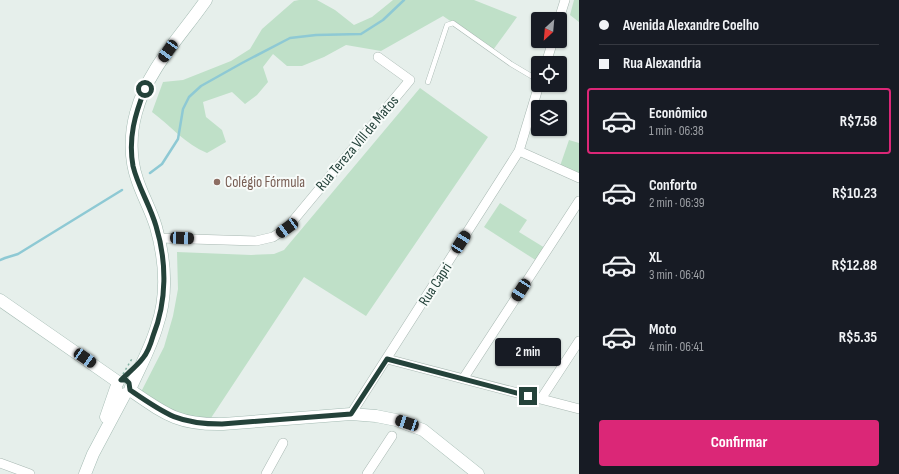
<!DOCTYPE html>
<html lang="pt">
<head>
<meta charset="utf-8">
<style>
  body { margin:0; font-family:"Sofia Sans Condensed",sans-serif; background:#242831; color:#f1f3f6; height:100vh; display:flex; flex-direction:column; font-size:15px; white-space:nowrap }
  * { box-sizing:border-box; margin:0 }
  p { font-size:13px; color:#9ea1a6 }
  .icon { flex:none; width:22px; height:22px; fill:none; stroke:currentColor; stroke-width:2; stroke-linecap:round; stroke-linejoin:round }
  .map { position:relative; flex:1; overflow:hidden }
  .sheet { display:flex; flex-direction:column; background:#171b24; width:320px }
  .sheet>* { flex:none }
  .guide { display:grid; align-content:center; height:88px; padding:0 20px; background:#171b24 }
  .needle { width:26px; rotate:206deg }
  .buttons { position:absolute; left:531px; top:12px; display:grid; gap:8px }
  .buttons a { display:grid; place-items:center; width:36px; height:36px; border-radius:4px; background:#171b24; box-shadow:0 1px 3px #0004; font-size:20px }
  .end { position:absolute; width:18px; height:18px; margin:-9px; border:5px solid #24423a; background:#fff; box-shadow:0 0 0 2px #fff }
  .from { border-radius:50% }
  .bubble { position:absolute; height:28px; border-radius:4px; background:#171b24; box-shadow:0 1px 3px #0004; font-size:13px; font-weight:700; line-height:28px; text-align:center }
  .car { position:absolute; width:12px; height:24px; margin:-12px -6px; border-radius:5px; box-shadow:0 0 3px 1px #0007; background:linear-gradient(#222 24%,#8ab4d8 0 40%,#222 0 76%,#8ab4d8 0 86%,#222 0) }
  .guide b { display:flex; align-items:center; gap:14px; height:38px; font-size:15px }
  .guide b+b { border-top:1px solid #363941 }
  .guide i { width:10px; height:10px; background:#f1f3f6 }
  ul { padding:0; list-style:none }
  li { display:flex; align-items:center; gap:12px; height:66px; margin:0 8px 6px; padding:0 12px; border:2px solid transparent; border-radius:4px }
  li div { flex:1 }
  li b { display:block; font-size:15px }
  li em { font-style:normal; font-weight:700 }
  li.selected { border-color:#db2777 }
  li>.icon { width:36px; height:36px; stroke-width:1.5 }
  .primary-button { display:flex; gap:8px; margin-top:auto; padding:8px 20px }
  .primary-button a { flex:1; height:46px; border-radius:4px; background:#db2777; color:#fff; font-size:16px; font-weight:700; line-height:46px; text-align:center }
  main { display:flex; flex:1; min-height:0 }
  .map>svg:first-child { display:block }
  .green { fill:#bfe0c8 }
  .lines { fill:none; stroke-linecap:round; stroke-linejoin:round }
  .stream { stroke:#8ec9d4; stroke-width:2.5 }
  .service-casing { stroke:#a8b8b2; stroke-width:5.5 }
  .minor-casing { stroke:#a8b8b2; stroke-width:10 }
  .secondary-casing { stroke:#a4bbb3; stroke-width:13 }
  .path { stroke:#86b3a5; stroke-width:1.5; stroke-dasharray:2 3; stroke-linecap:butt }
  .service { stroke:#fff; stroke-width:4.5 }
  .minor { stroke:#fff; stroke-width:9 }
  .secondary { stroke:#fff; stroke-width:12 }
  .route { stroke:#24423a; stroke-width:5 }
  .education-dot { fill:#8d6e63; stroke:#f7fbf9; stroke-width:1.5 }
  .labels { text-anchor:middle; stroke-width:4; stroke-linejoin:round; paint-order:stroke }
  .street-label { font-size:15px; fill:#24423a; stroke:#f7fbf9 }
  .education-label { font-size:15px; fill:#785e54; stroke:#f7fbf9; text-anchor:start }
</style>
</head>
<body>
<main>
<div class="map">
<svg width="579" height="474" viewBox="0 0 579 474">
  <rect width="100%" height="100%" fill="#e6efeb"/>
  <path class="green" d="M 299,0 L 317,0 L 335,10 L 354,25 L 372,17 L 393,0 L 474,0 L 517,17 L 493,50 L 443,16 L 381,51 L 346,45 L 324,57 L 302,66 L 287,66 L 273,54 L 263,67 L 268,82 L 257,95 L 245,104 L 232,92 L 203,102 L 206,117 L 222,130 L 226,142 L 207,153 C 185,144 171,126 152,112 L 163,82 L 183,80 L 231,61 L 250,49 L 262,29 L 294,1 Z
    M 574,0 L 579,0 L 579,22 L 570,15 Z
    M 420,88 L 488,137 L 366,316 L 304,277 L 209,421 L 176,415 L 141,392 L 164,347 L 173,316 L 178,289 L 177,252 L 251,255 L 274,254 L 284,250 Z
    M 569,140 L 579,143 L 579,174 L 560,166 Z
    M 500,203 L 527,220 L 519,232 L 545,248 L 537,261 L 484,227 Z"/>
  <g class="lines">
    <path class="stream" d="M 150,173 L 162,164 L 178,139 L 183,109 L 189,97 L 201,86 L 242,63 L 290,38 L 316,35 L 361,34 L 383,20 L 404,0
      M 0,260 L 5,258 L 18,254 L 122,190"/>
    <defs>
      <path id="service" d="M 428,82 L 447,25 L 453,23 L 511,64 L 538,80"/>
      <path id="minor" d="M 559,19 L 565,0
        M 546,63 L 553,41
        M 519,151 L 579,178
        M 159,238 L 256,241 L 273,237 L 287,228 L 410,80 L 378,57
        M 387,359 L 579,409
        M 463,379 L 579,201
        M 541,399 L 579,341
        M 351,414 L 519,151 L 539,85
        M 0,463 L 30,474
        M 266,474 L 283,443
        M 367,474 L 392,436"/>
      <path id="secondary" d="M 0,300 L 118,382
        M 131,387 C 140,367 151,347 157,326 C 168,294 165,259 156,227 C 151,210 142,195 137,179 C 130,159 130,134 136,113 C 147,70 181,36 206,0
        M 130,390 C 165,414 178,425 223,424 L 351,414 L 376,416 L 396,420 L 423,430 L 478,474
        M 106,417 L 116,388
        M 85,474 L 93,454 L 125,394"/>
    </defs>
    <use href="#service" class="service-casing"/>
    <use href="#minor" class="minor-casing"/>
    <use href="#secondary" class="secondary-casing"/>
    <path class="path" d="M 123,374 L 133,357"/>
    <use href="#service" class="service"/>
    <use href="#minor" class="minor"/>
    <use href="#secondary" class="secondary"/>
  </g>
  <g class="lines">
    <path class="route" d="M 145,89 C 135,114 128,138 133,166 C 138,187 150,205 156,226 C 167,262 167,301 153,336 C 151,343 148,352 143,358 C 137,366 128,373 121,380 L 126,380 L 129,383 L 130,390 C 165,414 178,424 222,424 L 351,414 L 387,359 L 528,396"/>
  </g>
  <circle class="education-dot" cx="217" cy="182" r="4"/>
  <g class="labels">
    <g class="street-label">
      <text transform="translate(357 143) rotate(-50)" y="5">Rua Tereza Vill de Matos</text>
      <text transform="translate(435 284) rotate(-57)" y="5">Rua Capri</text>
    </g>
    <g class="education-label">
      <text x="225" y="187">Colégio Fórmula</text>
    </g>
  </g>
</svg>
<div class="buttons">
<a><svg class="needle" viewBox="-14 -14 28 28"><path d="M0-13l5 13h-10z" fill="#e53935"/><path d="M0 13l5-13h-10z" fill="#9ea1a6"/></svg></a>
<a><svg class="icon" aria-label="locate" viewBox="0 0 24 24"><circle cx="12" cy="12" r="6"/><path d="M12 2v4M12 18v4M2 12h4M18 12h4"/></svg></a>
<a><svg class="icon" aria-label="layers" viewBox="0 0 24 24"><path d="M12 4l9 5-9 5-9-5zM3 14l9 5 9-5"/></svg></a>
</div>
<i class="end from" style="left:145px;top:89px"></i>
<i class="end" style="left:528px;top:396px"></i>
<div class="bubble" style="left:495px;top:338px;width:66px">2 min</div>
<i class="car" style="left:168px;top:51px;rotate:215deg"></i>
<i class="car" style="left:287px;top:228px;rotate:234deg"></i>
<i class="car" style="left:182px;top:238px;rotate:92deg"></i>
<i class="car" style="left:461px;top:242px;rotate:33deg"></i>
<i class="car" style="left:521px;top:290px;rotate:213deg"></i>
<i class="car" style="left:85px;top:358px;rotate:124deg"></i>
<i class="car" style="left:407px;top:423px;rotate:288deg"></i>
</div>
<section class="sheet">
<div class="guide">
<b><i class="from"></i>Avenida Alexandre Coelho</b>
<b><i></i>Rua Alexandria</b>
</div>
<ul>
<li class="selected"><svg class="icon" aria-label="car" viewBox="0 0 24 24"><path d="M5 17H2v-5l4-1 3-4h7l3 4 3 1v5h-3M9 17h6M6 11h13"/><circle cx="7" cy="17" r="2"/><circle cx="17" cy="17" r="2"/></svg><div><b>Econômico</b><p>1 min · 06:38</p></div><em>R$7.58</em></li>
<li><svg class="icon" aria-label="car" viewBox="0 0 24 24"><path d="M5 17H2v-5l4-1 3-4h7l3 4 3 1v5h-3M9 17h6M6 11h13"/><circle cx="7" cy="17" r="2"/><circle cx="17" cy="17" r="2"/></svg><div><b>Conforto</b><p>2 min · 06:39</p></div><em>R$10.23</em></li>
<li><svg class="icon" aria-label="car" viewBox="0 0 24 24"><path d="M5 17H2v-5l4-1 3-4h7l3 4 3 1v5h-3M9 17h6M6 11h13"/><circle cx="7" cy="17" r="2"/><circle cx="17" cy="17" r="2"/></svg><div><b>XL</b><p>3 min · 06:40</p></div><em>R$12.88</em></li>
<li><svg class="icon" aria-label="car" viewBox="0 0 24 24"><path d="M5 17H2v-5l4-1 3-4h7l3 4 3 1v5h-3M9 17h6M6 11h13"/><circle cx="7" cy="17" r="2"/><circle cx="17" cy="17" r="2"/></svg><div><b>Moto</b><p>4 min · 06:41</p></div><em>R$5.35</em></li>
</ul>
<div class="primary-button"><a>Confirmar</a></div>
</section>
</main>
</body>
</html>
